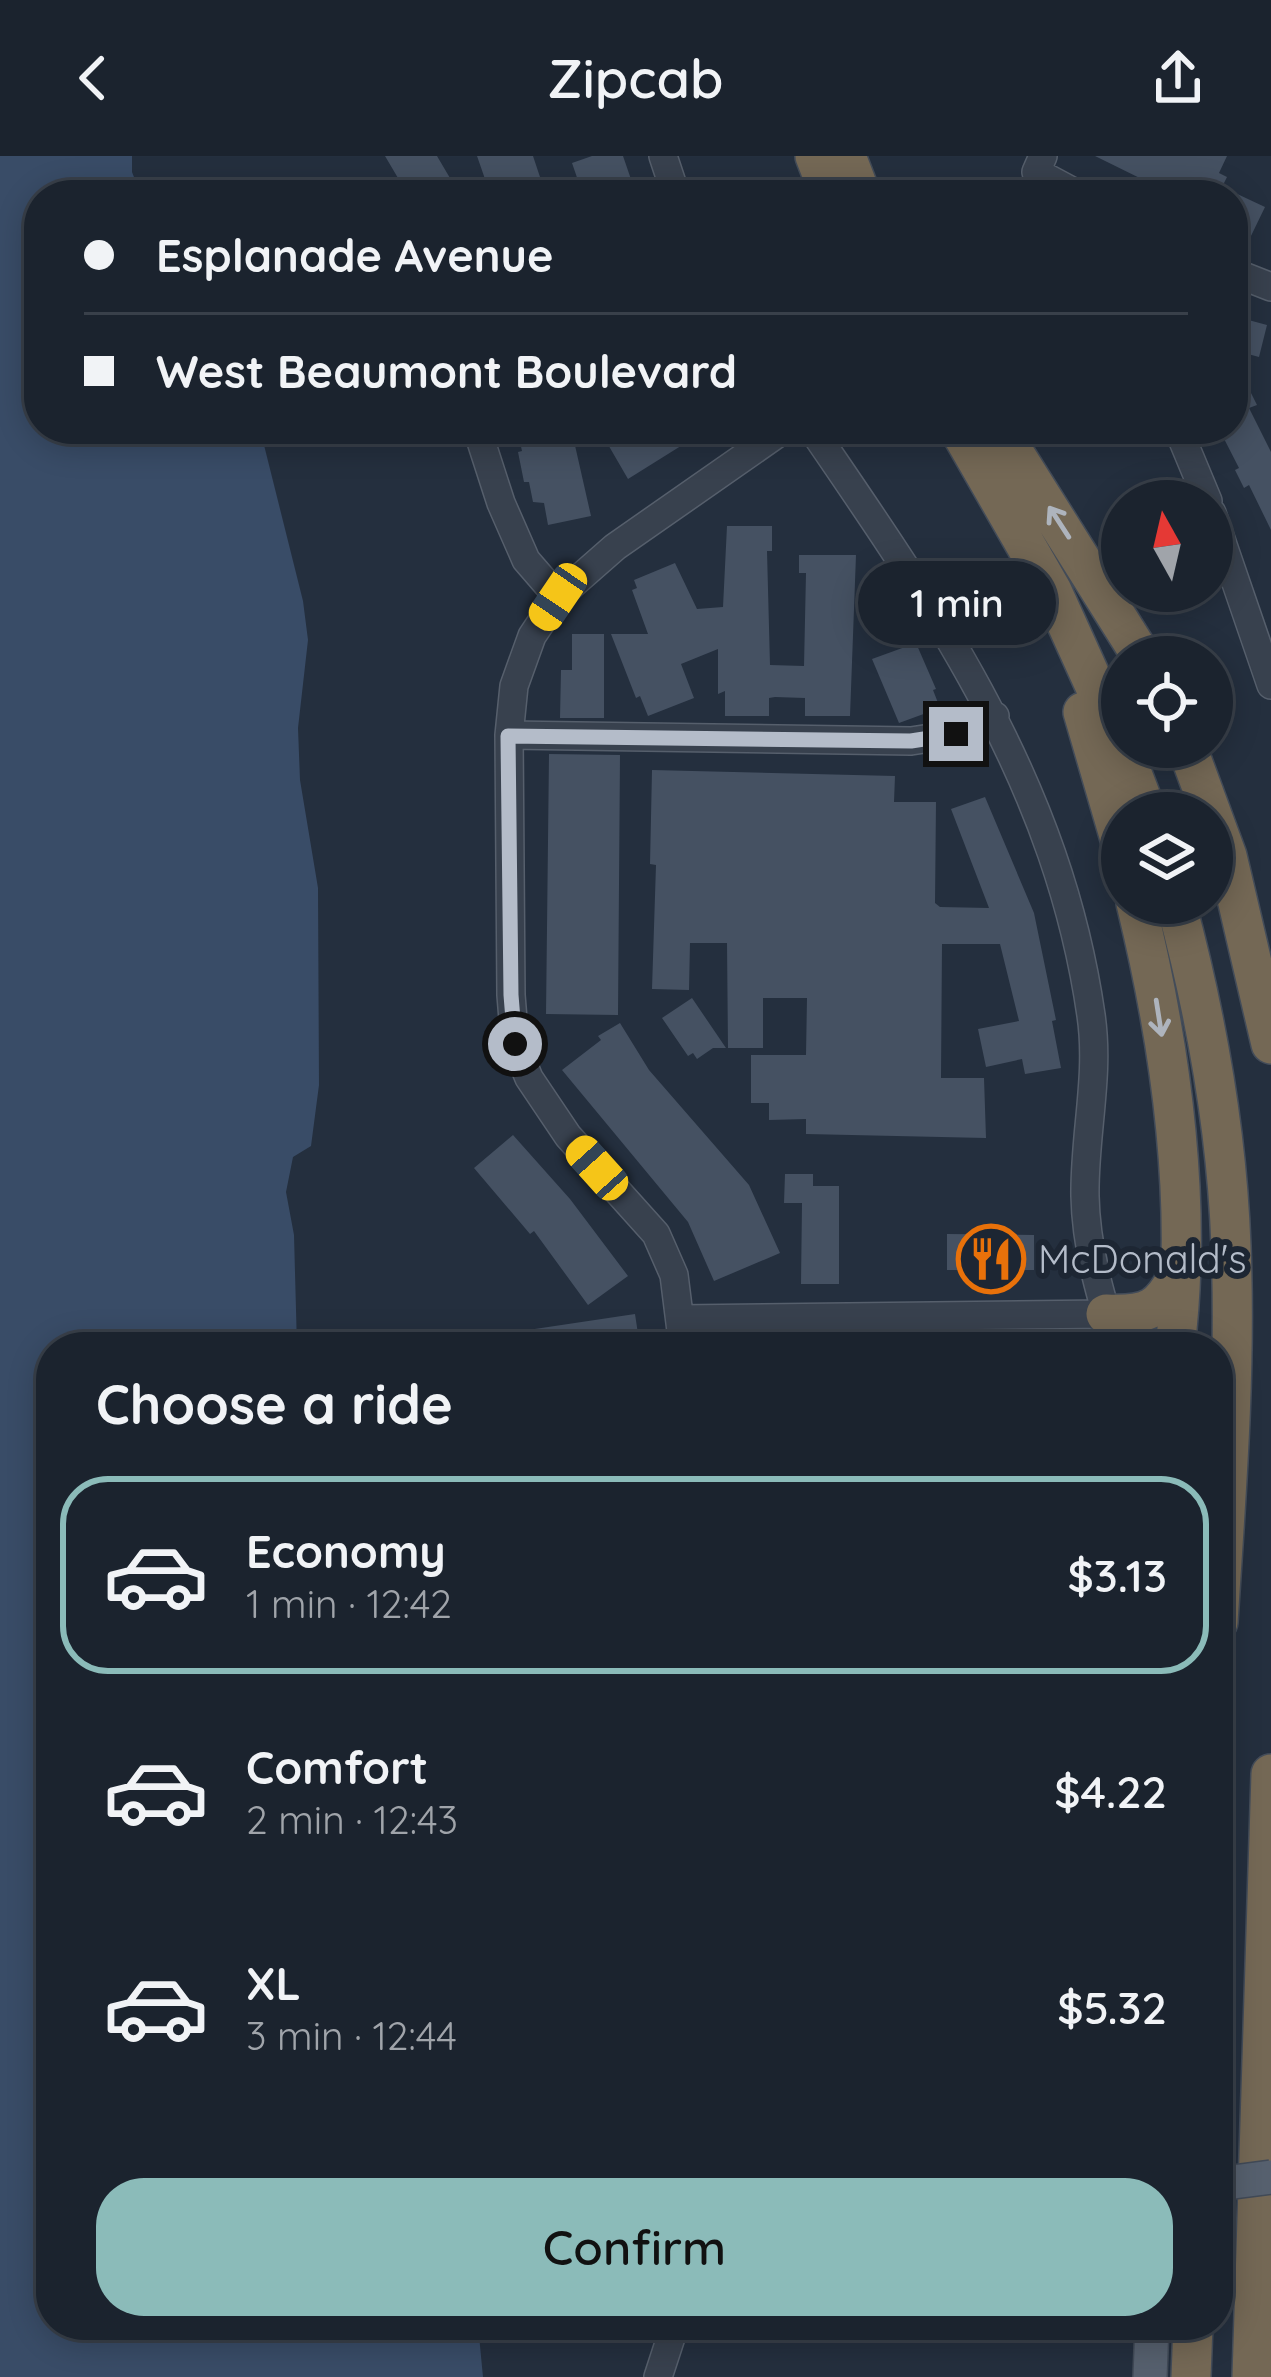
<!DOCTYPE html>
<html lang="en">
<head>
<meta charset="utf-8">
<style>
  body { margin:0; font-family:Quicksand,sans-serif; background:#282f3a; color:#f1f3f6; height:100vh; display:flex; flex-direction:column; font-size:45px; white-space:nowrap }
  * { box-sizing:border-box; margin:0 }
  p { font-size:39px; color:#a0a4aa }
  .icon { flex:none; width:66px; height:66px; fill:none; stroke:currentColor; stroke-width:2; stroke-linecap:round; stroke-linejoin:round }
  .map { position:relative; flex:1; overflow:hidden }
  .details { position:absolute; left:36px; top:1176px; width:1197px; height:1008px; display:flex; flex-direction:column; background:#1b232e; border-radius:48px; box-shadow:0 6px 30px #0003,0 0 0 3px #39404a }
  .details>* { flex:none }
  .hud { position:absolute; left:24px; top:24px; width:1224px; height:264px; border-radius:48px; box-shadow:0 6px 30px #0003,0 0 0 3px #39404a; display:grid; align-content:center; height:264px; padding:0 60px; background:#1b232e }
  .needle { width:78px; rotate:352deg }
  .buttons { position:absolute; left:1101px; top:324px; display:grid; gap:24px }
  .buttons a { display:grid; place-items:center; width:132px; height:132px; border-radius:50%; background:#1b232e; box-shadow:0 6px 30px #0003,0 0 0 3px #39404a; font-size:60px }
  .end { position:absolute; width:54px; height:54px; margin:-27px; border:15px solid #b4bcc9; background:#111; box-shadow:0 0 0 6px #111 }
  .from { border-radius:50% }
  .bubble { position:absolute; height:84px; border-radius:42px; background:#1b232e; box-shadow:0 6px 30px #0003,0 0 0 3px #39404a; font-size:39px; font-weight:600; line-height:84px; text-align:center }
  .car { position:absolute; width:36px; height:72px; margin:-36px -18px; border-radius:15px; box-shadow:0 0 9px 3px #0007; background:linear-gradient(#f5c518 24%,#345 0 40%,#f5c518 0 76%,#345 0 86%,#f5c518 0) }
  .hud b { display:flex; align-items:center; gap:42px; height:114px; font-size:45px }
  .hud b+b { border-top:3px solid #39404a }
  .hud i { width:30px; height:30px; background:#f1f3f6 }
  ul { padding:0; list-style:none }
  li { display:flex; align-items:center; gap:36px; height:198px; margin:0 24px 18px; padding:0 36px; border:6px solid transparent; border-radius:48px }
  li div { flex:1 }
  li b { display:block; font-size:45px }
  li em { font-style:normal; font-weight:600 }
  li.active { border-color:#8bbbb9 }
  li>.icon { width:108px; height:108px; stroke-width:1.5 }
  h2 { padding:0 60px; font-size:54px; line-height:144px }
  .primary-button { display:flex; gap:24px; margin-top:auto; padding:24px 60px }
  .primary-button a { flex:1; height:138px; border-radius:48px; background:#8bbbb9; color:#111; font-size:48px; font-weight:600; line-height:138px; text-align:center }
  header { display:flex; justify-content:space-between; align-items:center; height:156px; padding:0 60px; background:#1b232e; font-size:54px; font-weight:600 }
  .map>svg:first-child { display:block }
  .water { fill:#394c67 }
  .building { fill:#455162 }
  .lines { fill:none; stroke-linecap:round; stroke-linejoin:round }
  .minor-casing { stroke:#565f6c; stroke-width:30 }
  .major-casing { stroke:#414a57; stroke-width:36 }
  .highway-casing { stroke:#434c59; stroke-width:42 }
  .minor { stroke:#38414e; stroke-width:27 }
  .major { stroke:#56606e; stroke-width:33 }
  .highway { stroke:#746855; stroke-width:39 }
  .major-bridge-casing { stroke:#414a57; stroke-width:36; stroke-linecap:butt }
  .major-bridge { stroke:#56606e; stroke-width:33 }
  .oneway { stroke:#aeb4bd }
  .route { stroke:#b4bcc9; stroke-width:15 }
  .labels { text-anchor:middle; stroke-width:12; stroke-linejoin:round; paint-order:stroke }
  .poi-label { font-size:39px; fill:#b4bcc9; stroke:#1d2633; text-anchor:start }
</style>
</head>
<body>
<header><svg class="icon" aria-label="back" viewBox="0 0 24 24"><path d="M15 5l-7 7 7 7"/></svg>Zipcab<svg class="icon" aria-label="share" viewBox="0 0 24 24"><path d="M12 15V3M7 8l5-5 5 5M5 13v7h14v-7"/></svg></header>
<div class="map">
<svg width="1271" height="2221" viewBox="0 0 1271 2221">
  <rect width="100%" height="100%" fill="#242f3e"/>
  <path class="water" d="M 0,0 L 132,0 L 132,16 L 141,39 L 39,39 L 39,273 L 260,273 L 303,445 L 308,484 L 298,572 L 300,624 L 318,732 L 319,929 L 311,990 L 293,1001 L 286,1036 L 294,1079 L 297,1191 L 51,1191 L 51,2169 L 478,2169 L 483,2221 L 0,2221 Z"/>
  <path class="building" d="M 385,0 L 437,0 L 460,39 L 408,39 Z
    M 477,0 L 533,0 L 546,39 L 497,39 L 491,22 L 485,23 Z
    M 592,0 L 623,0 L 634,32 L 615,39 L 583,39 L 572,7 Z
    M 1095,0 L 1227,0 L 1219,17 L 1227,21 L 1218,39 L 1194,39 L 1166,25 L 1162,33 Z
    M 1233,36 L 1265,51 L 1250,82 L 1233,74 Z
    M 1241,162 L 1267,169 L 1259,201 L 1233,194 L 1233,174 L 1237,175 Z
    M 1233,220 L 1241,237 L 1249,233 L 1257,249 L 1249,252 L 1271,296 L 1271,374 L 1249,329 L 1244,332 L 1235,314 L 1239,312 L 1219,273 L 1233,273 Z
    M 599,273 L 708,273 L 628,323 Z
    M 565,277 L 567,286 L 574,285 L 591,360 L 548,369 L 544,347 L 533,346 L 529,326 L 524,326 L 518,296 L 522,295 L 520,286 Z
    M 727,370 L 772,370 L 772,395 L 767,395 L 770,509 L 804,510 L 806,417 L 799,417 L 799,399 L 856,399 L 850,560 L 805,560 L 805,542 L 775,541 L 769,542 L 769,560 L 725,560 L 725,535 L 718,538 L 718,493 L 681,508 L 694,542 L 648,560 L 640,540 L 636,542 L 611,478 L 648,478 L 632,434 L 637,432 L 634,424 L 675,407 L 697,453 L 723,451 Z
    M 572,478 L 604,478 L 604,562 L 560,562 L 561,514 L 572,514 Z
    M 916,487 L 936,533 L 933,534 L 940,552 L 899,567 L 872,503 Z
    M 549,598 L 620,599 L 618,859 L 546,858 Z
    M 652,614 L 895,620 L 894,646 L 936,646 L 935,747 L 940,751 L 989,752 L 951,653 L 985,641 L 1034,757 L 1056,864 L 1052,865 L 1061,912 L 1025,918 L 1022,903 L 986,911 L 978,873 L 1019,865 L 1000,788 L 942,788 L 941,922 L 984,922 L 986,982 L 806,978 L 806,963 L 769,964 L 769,947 L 751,947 L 751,899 L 806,899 L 807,842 L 763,842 L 763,892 L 728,892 L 727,787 L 690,787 L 689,834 L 652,833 L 656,709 L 650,708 Z
    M 692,842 L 726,892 L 713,892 L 697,903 L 693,897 L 688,900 L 662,862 Z
    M 620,867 L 649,914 L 749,1029 L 780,1097 L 714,1125 L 688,1066 L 562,914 L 601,884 L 598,880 Z
    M 513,979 L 570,1043 L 628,1120 L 588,1149 L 534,1075 L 530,1078 L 474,1012 Z
    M 785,1018 L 813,1018 L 813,1030 L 839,1030 L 839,1128 L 801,1128 L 802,1047 L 784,1047 Z
    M 947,1078 L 1034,1079 L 1034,1114 L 947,1114 Z
    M 635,1158 L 640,1191 L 476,1191 L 475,1182 Z"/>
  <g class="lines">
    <defs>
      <path id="minor" d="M 663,0 L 676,39
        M 1043,0 L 1036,16 L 1079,39
        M 1233,116 L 1271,131
        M 477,273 L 501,347 L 526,404 L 558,441
        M 812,273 C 939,458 1058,630 1091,859 C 1100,920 1084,979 1085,1040 C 1086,1093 1101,1141 1116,1191
        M 1178,273 L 1208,345
        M 1212,357 L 1271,529
        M 509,579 L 911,585 L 956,578 L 995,560
        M 680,1163 L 1106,1158
        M 683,1191 L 674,1119 L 656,1078 L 568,980 L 529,922 L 515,888 L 511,839 L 509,579 L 514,530 L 532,480 L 558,441 L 615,391 L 784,273
        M 658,2221 L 675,2169"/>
      <path id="major" d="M 1150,2221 L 1152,2169"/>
      <path id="highway" d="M 815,0 L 830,39
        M 846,0 L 861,39
        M 959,273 L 1052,435 L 1122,590
        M 999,273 L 1142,501
        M 1083,556 L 1122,690
        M 1122,591 L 1147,657
        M 1187,591 L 1227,700 L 1271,888
        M 1136,747 C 1171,890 1193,1044 1175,1191
        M 1176,747 C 1206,859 1227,975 1231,1090 C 1236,1216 1226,1341 1218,1466
        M 1106,1158 C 1149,1160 1162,1153 1181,1113
        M 1191,2221 L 1193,2169
        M 1252,2221 L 1271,1618"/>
    </defs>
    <use href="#minor" class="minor-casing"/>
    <use href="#major" class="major-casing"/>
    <use href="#highway" class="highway-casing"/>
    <use href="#minor" class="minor"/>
    <use href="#major" class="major"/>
    <use href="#highway" class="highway"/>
    <defs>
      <path id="major-bridge" d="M 1218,2028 L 1271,2021"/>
    </defs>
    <use href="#major-bridge" class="major-bridge-casing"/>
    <use href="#major-bridge" class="major-bridge"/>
  </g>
  <defs><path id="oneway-shaft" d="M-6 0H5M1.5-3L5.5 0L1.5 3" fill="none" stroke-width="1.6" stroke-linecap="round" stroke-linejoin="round" transform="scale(3)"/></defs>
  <g class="oneway">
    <use href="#oneway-shaft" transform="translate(1059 366) rotate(-123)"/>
    <use href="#oneway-shaft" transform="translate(1159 862) rotate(81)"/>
  </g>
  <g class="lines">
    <path class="route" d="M 515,888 L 511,839 L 508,580 L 911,585 L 956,578"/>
  </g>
  <defs>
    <symbol id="restaurant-ring" viewBox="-11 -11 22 22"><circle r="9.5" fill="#1d2633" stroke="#e8710a" stroke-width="1.5"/><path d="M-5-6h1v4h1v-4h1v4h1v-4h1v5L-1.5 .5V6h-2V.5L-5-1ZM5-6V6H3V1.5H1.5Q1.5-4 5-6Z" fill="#e8710a"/></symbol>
  </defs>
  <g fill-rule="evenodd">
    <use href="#restaurant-ring" x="953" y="1065" width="76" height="76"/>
  </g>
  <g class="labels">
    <g class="poi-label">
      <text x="1038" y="1117">McDonald's</text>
    </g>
  </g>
</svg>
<div class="buttons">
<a><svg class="needle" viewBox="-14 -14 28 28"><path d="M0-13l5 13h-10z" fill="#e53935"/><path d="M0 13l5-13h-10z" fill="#a0a4aa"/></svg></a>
<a><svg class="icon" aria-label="locate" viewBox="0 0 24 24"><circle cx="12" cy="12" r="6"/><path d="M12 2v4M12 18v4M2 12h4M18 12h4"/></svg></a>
<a><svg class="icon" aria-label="layers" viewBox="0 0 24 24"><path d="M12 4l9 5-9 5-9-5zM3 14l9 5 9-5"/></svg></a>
</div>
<i class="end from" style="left:515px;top:888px"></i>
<i class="end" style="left:956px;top:578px"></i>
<div class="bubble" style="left:858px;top:405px;width:198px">1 min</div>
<i class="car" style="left:558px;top:441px;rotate:214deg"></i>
<i class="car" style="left:597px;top:1012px;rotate:318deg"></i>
<div class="hud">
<b><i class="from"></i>Esplanade Avenue</b>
<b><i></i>West Beaumont Boulevard</b>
</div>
<section class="details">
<h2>Choose a ride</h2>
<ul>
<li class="active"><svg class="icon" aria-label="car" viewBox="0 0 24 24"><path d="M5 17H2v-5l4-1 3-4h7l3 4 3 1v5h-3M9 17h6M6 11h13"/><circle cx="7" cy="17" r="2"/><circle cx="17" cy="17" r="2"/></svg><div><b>Economy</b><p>1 min · 12:42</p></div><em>$3.13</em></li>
<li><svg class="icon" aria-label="car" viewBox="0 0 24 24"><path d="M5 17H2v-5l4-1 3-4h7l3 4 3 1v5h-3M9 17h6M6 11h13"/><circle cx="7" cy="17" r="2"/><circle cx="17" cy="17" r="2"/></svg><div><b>Comfort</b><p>2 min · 12:43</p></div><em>$4.22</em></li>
<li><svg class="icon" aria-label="car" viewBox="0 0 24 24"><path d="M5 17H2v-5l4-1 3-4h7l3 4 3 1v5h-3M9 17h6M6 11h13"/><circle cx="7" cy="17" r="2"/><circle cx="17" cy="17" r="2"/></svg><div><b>XL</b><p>3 min · 12:44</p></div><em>$5.32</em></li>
</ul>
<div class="primary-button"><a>Confirm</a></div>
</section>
</div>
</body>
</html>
